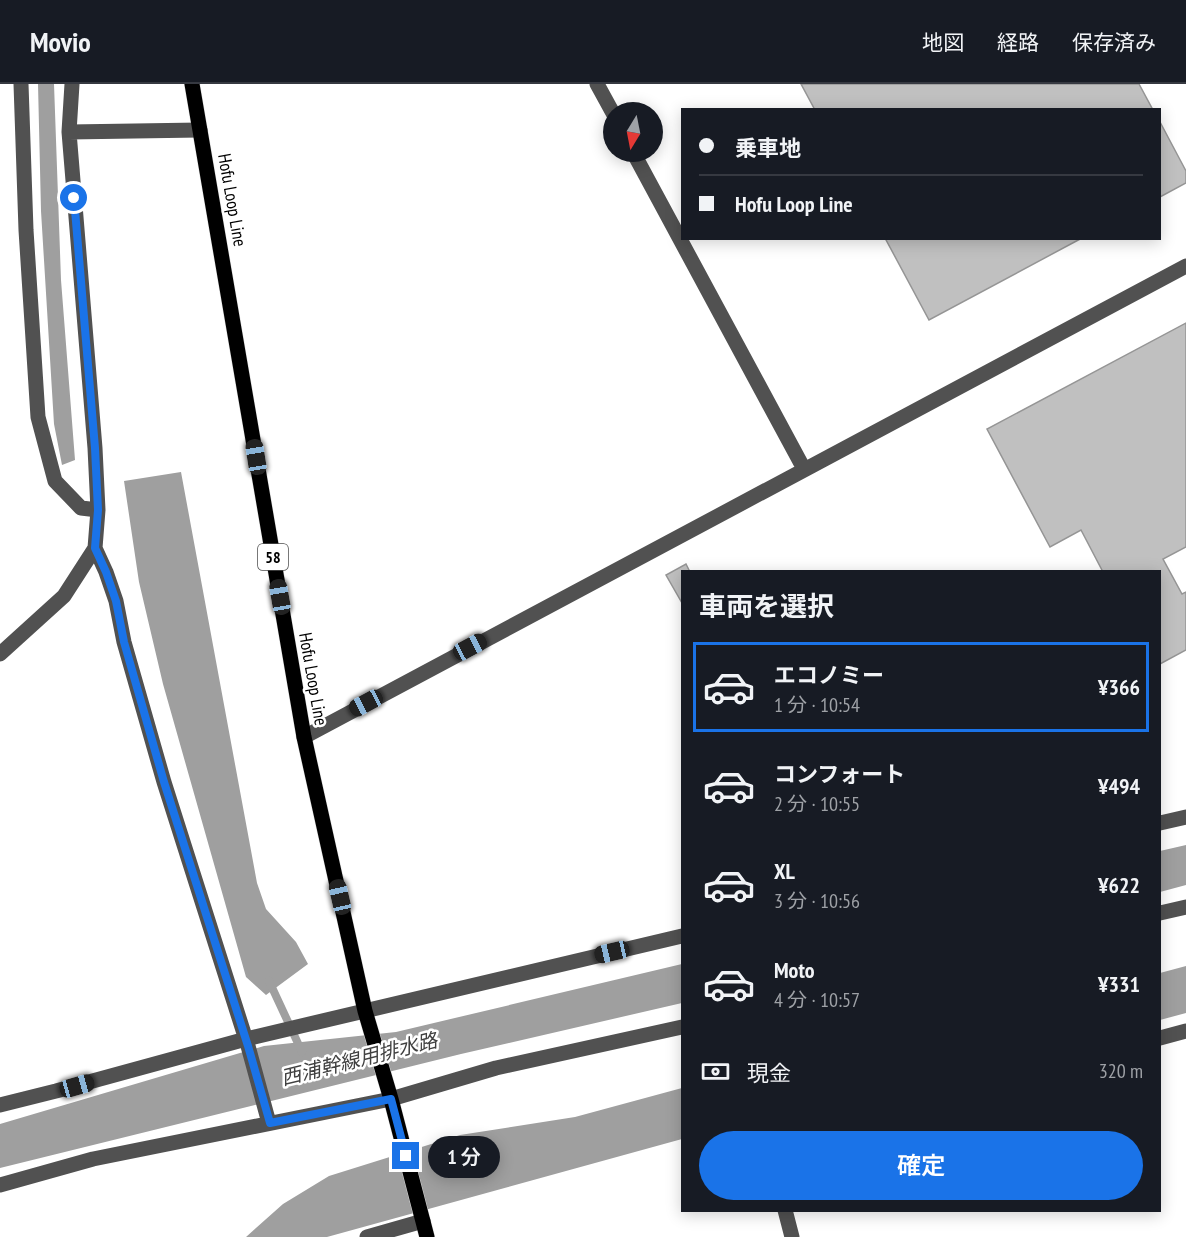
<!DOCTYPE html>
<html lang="ja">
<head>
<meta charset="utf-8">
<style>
  body { margin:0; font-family:"PT Sans Narrow","Noto Sans JP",sans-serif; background:#20242c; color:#f1f3f6; height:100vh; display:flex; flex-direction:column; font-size:22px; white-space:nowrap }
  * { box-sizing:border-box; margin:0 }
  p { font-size:20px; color:#9ea1a6 }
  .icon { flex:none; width:33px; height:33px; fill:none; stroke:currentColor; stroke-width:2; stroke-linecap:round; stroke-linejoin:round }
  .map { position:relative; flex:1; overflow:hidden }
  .sheet { position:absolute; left:681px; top:486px; width:480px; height:642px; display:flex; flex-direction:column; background:#171b24; border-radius:0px; box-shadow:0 3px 15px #0003 }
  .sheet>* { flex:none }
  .hud { position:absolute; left:681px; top:24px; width:480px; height:132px; border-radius:0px; box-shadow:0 3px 15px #0003; display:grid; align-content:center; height:132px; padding:0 18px; background:#171b24 }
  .needle { width:39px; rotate:190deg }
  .tools { position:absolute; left:603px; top:18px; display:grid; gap:12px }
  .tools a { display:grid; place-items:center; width:60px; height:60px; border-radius:50%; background:#171b24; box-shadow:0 3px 15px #0003; font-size:30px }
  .end { position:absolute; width:27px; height:27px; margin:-14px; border:8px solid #1a73e8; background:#fff; box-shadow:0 0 0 3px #fff }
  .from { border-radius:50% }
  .bubble { position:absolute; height:42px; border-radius:21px; background:#171b24; box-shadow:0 3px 15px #0003; font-size:20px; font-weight:600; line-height:42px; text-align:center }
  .car { position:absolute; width:18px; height:36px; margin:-18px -9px; border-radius:8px; box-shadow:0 0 4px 2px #0007; background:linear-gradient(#222 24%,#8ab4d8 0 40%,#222 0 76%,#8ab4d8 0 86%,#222 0) }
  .hud b { display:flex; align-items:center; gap:21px; height:57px; font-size:22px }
  .hud b+b { border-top:2px solid #363941 }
  .hud i { width:15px; height:15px; background:#f1f3f6 }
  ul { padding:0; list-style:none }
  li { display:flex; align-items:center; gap:18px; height:90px; margin:0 12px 9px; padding:0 6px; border:3px solid transparent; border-radius:0px }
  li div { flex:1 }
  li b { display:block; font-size:22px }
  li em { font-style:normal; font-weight:600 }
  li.on { border-color:#1a73e8 }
  li>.icon { width:54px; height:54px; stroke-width:1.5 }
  h2 { padding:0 18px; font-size:27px; line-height:72px }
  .pay { display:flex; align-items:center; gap:15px; height:66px; padding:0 18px; font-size:22px }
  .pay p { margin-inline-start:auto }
  .primary-button { display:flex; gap:12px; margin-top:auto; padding:12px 18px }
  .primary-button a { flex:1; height:69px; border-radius:36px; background:#1a73e8; color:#fff; font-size:24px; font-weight:600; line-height:69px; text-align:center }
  header { display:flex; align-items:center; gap:36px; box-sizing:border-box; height:84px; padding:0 30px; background:#171b24; border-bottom:2px solid #363941 }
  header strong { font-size:28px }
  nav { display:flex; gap:33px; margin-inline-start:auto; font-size:21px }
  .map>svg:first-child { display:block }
  .water { fill:#9f9f9f }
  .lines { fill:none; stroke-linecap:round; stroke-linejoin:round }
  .stream { stroke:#9f9f9f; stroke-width:8 }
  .building { fill:#c0c0c0; stroke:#959595; stroke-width:1.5 }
  .major-casing { stroke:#dbdbdb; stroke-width:16 }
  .minor { stroke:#515151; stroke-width:15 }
  .major { stroke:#000; stroke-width:15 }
  .route { stroke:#1a73e8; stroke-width:8 }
  .labels { text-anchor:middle; stroke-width:5; stroke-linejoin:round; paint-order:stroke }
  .shield { fill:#fff; stroke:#4c4c4c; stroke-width:1.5 }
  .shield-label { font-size:16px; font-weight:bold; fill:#000 }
  .street-label { font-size:18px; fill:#000; stroke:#fff }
  .water-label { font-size:20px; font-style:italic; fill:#404040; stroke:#fff }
</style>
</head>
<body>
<header>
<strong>Movio</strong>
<nav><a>地図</a><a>経路</a><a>保存済み</a></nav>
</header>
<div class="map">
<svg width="1186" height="1153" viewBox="0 0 1186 1153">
  <rect width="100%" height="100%" fill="#fff"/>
  <path class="water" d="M 38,0 L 54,0 L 61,196 L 75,376 L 62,381 L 54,340 L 41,127 Z
    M 181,388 L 257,799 L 266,825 L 296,858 L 308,880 L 266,911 L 246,893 L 163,600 L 139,498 L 124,397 Z
    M 1186,761 L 1186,801 L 1160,808 L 1160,767 Z
    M 682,880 L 682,919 L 461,970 L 0,1084 L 0,1040 L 264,962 L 396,948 Z
    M 1186,882 L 1186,929 L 1160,936 L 1160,889 Z
    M 682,1004 L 682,1055 L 327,1153 L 246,1153 L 283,1120 L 329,1092 L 460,1051 L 575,1033 Z"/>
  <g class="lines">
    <path class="stream" d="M 269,897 L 302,968"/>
  </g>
  <path class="building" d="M 801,0 L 1139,0 L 1153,26 L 815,26 Z
    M 1160,38 L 1186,87 L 1186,99 L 1160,113 Z
    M 885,154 L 1082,154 L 929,236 Z
    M 1186,239 L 1186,463 L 1163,475 L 1182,510 L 1186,508 L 1186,566 L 1160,580 L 1160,488 L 1103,488 L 1081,446 L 1050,463 L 987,345 Z
    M 686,480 L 690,488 L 682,488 L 682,519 L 666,491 Z"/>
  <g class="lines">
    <defs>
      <path id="major" d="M 192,0 L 304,653 L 365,927 L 391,1015 L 427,1153"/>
    </defs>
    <use href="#major" class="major-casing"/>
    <path class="minor" d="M 21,0 L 26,146 L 38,333 L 55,397 L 81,424 L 98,426
      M 597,0 L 614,31
      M 69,48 L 200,46
      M 633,68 L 804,385
      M 95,464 L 106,488 L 116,517 L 124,558 L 164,698 L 248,962 L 269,1039
      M 0,570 L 64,512 L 95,464 L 98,426 L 95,364 L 69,48 L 72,0
      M 304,653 L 1186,182
      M 1160,739 L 1186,733
      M 1160,829 L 1186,823
      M 1160,954 L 1186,947
      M 0,1021 L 56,1007 L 246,955 L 682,852
      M 0,1101 L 93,1075 L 391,1015 L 496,984 L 682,943
      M 785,1126 L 792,1153
      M 367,1153 L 423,1137"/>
    <use href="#major" class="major"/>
  </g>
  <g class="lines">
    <path class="route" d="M 74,114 L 95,364 L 98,426 L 95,464 L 106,488 L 116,517 L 124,558 L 164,698 L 248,962 L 270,1039 L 391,1015 L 406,1072"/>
  </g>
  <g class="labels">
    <rect class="shield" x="258" y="460" width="30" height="26" rx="4.5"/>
    <g class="shield-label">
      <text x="273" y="479">58</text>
    </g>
    <g class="street-label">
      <text transform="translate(232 116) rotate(80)" y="6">Hofu Loop Line</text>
      <text transform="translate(313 595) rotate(80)" y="6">Hofu Loop Line</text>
    </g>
    <g class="water-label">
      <text transform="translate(359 975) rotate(-14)" y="7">西浦幹線用排水路</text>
    </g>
  </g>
</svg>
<div class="tools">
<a><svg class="needle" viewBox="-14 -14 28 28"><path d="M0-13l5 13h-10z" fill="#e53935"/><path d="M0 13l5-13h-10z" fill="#9ea1a6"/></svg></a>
</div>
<i class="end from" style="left:74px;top:114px"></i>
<i class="end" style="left:406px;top:1072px"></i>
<div class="bubble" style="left:428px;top:1052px;width:72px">1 分</div>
<i class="car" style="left:256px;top:373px;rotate:351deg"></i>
<i class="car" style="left:280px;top:513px;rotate:350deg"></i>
<i class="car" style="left:470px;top:563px;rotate:62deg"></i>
<i class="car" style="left:366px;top:619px;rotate:242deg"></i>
<i class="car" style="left:340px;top:813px;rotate:347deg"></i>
<i class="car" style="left:612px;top:868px;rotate:257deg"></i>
<i class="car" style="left:77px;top:1002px;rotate:74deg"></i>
<div class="hud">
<b><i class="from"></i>乗車地</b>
<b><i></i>Hofu Loop Line</b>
</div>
<section class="sheet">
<h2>車両を選択</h2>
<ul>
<li class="on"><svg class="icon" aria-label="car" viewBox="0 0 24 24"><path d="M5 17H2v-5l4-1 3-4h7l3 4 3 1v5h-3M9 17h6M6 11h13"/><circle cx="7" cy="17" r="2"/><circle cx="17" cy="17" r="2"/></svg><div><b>エコノミー</b><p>1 分 · 10:54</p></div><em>¥366</em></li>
<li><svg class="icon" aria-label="car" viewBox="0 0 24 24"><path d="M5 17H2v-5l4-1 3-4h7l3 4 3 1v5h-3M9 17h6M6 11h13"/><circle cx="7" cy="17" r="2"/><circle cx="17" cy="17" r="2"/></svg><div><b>コンフォート</b><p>2 分 · 10:55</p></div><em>¥494</em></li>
<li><svg class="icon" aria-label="car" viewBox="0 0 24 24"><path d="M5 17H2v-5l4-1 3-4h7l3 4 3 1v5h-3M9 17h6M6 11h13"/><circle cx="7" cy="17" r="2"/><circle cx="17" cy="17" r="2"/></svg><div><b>XL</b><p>3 分 · 10:56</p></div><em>¥622</em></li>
<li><svg class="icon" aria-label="car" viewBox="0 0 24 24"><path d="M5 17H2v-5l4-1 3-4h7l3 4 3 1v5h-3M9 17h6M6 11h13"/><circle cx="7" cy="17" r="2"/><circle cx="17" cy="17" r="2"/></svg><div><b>Moto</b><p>4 分 · 10:57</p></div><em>¥331</em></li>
</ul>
<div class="pay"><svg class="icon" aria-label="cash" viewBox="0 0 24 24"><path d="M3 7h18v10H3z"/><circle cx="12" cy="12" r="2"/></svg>現金<p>320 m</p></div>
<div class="primary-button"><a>確定</a></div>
</section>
</div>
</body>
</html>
